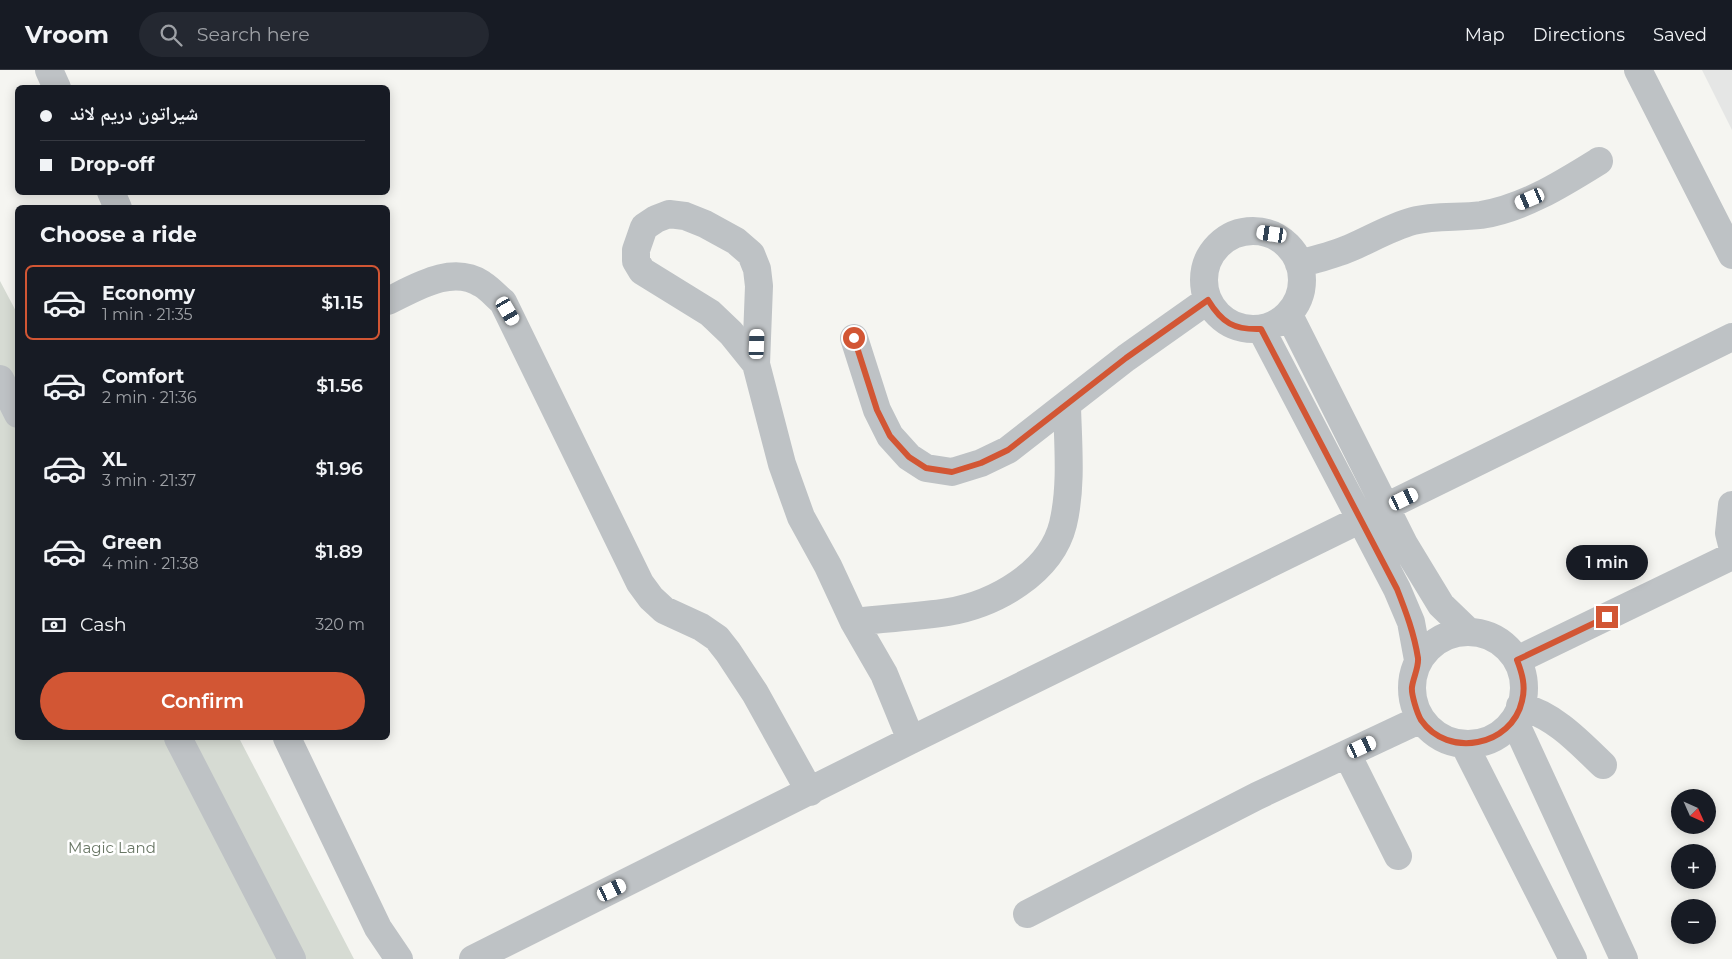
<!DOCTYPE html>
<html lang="en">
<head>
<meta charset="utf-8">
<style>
  body { margin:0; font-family:Montserrat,"Noto Naskh Arabic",sans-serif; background:#242831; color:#f1f3f6; height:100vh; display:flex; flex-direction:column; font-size:19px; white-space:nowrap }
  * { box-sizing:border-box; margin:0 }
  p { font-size:16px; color:#9ea1a6 }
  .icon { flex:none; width:28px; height:28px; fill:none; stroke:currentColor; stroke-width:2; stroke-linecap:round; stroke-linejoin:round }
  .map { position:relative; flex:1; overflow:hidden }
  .sheet { position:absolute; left:15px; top:135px; width:375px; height:535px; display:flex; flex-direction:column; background:#171b24; border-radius:8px; box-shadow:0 2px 12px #0003 }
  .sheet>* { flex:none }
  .guide { position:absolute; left:15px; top:15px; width:375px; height:110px; border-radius:8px; box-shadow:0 2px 12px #0003; display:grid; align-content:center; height:110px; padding:0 25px; background:#171b24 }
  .needle { width:32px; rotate:135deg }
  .fabs { position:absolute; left:1671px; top:719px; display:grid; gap:10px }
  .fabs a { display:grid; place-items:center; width:45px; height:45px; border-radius:50%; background:#171b24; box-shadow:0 2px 12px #0003; font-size:25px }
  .end { position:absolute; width:22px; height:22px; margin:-11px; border:6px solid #d25634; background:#fff; box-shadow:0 0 0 2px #fff }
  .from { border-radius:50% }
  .bubble { position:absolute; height:35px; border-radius:18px; background:#171b24; box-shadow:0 2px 12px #0003; font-size:16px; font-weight:600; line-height:35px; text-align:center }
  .car { position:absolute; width:15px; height:30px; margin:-15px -8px; border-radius:6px; box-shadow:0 0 4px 1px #0007; background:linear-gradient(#fff 24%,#345 0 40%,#fff 0 76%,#345 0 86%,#fff 0) }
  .guide b { display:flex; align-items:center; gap:18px; height:48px; font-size:19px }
  .guide b+b { border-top:1px solid #363941 }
  .guide i { width:12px; height:12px; background:#f1f3f6 }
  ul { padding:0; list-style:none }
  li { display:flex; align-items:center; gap:15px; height:75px; margin:0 10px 8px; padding:0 15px; border:2px solid transparent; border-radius:8px }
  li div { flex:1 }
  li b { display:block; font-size:19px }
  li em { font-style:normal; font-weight:600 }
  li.active { border-color:#d25634 }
  li>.icon { width:45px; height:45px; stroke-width:1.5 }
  h2 { padding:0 25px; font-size:22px; line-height:60px }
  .pay { display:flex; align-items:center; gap:12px; height:55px; padding:0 25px; font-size:19px }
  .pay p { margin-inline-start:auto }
  .button { display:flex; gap:10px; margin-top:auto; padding:10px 25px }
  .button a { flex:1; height:58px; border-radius:30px; background:#d25634; color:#fff; font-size:20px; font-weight:600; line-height:58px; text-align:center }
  header { display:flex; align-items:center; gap:30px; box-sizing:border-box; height:70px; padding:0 25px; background:#171b24; border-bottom:1px solid #363941 }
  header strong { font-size:24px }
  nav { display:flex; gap:28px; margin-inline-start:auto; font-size:18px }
  .search { width:350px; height:45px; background:#242831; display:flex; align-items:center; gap:12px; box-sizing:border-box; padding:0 18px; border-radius:28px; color:#9ea1a6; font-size:19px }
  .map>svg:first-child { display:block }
  .built { fill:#e5e6e5 }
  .green { fill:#d6dbd3 }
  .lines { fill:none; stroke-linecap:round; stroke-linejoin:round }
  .minor { stroke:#bec2c5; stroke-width:28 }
  .route { stroke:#d25634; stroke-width:6 }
  .labels { text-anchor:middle; stroke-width:5; stroke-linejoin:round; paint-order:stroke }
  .park-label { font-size:15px; fill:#697765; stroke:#fff }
</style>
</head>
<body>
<header>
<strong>Vroom</strong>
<div class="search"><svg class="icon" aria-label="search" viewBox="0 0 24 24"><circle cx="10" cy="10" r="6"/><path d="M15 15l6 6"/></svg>Search here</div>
<nav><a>Map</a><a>Directions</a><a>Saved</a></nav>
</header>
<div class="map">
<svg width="1732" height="889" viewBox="0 0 1732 889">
  <rect width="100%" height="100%" fill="#f5f5f1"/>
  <path class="built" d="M 1702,0 L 1732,0 L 1732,60 Z"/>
  <path class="green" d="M 0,211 L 18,245 L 18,668 L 239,668 L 354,889 L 0,889 Z"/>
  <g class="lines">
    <path class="minor" d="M 49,0 L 57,18
      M 1638,0 L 1732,185
      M 111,122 L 118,138
      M1204 210a49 49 0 1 1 98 0a49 49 0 1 1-98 0Z
      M 1299,194 C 1317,189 1334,185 1350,178 C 1371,169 1391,157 1413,151 C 1435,145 1459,148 1481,145 C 1524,138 1562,114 1599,91
      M 388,231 C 415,218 452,194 482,214 C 490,219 496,226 503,232 L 640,513 L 651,528 L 664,540 L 701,557 L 717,568 L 728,582 L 755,623 L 810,722
      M 1289,245 L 1404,474 L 1441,535 L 1468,561
      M 1261,259 L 1397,519 L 1411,552 L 1418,590
      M 854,268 L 877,340 L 890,366 L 909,387 L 926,398 L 952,402 L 981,393 L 1008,380 L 1126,288 L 1208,230
      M 756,294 L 731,263 L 710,243 L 642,201 L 636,191 L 636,180 L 644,157 L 656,149 L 669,144 L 685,146 L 705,154 L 736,171 L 751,184 L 757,199 L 759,216 L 756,294 L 782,394 L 801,447 L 828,496 L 854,552 L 884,604 L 911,670
      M 0,309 L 18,344
      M 1732,435 L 1729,463 L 1732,475
      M 854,552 C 885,548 917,547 948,542 C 995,534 1051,503 1063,454 C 1072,416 1068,375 1067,336
      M1412 618a56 56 0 1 1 112 0a56 56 0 1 1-112 0Z
      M 1517,590 L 1732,486
      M 1520,636 C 1555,646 1577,670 1603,695
      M 1514,650 L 1624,889
      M 178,668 L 292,889
      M 287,668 L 378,858 L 399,889
      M 1464,674 L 1573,889
      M 1347,684 L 1398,786
      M 1027,844 L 1257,726 L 1421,649
      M 473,889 L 911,670 L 1732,267"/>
  </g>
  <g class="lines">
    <path class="route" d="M 854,268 L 877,340 L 890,366 L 909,387 L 926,398 L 952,402 L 981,393 L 1008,380 L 1126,288 L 1208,230 C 1222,253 1234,260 1261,259 L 1397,519 C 1406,542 1414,563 1418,588 C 1419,597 1413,608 1412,617 C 1411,624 1417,643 1421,650 C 1448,689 1512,676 1522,631 C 1526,616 1522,603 1517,590 L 1607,547"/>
  </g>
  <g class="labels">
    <g class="park-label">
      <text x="112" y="783">Magic Land</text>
    </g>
  </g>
</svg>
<div class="fabs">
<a><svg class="needle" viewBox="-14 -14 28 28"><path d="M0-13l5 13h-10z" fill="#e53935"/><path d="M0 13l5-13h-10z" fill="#9ea1a6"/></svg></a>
<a>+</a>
<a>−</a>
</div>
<i class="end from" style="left:854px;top:268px"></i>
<i class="end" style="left:1607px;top:547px"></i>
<div class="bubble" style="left:1566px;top:475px;width:82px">1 min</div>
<i class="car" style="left:1530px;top:129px;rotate:247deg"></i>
<i class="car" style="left:1272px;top:164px;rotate:279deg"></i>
<i class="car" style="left:508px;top:241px;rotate:150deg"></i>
<i class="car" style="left:757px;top:274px;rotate:2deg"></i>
<i class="car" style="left:1404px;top:429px;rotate:64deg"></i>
<i class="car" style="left:1362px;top:677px;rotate:65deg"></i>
<i class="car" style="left:612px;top:820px;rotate:64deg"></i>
<div class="guide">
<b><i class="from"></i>شيراتون دريم لاند</b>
<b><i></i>Drop-off</b>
</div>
<section class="sheet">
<h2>Choose a ride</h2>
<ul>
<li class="active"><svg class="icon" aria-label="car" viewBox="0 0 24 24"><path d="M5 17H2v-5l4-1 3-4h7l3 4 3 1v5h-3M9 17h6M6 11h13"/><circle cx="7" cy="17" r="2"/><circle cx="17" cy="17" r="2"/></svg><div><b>Economy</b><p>1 min · 21:35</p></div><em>$1.15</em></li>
<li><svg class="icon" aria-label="car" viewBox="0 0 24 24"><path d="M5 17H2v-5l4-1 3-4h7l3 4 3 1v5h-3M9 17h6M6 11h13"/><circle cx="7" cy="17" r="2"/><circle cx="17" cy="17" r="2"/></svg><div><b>Comfort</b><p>2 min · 21:36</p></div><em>$1.56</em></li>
<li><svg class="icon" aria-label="car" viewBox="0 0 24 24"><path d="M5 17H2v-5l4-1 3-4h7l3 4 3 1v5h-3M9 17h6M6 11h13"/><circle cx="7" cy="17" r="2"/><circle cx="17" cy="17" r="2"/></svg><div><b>XL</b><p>3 min · 21:37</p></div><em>$1.96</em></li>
<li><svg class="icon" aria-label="car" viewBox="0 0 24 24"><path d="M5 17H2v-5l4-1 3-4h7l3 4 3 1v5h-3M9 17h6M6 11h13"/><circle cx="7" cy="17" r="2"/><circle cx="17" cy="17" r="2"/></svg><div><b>Green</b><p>4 min · 21:38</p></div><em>$1.89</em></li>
</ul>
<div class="pay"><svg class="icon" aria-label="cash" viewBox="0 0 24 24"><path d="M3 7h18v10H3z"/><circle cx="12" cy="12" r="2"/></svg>Cash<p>320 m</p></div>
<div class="button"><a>Confirm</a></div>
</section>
</div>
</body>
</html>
